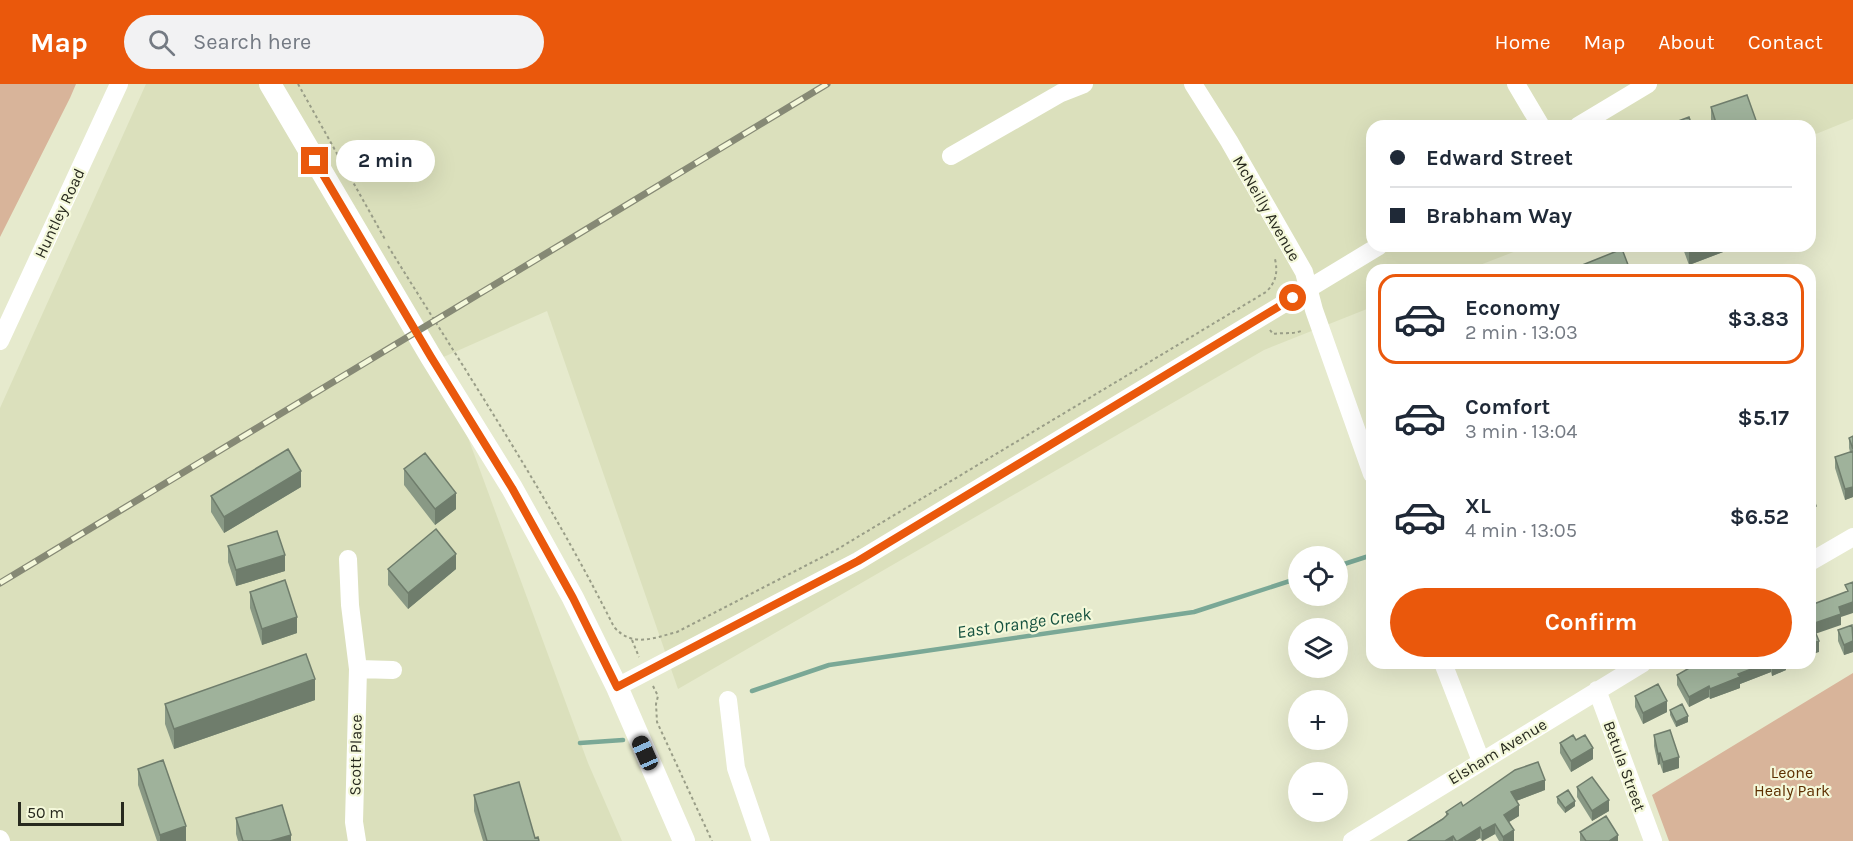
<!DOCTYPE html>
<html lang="en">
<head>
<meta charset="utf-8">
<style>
  body { margin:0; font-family:Karla,sans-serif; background:#f2f2f3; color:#1f2937; height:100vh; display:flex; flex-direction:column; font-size:22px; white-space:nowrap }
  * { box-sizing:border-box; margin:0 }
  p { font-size:20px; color:#747a83 }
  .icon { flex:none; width:33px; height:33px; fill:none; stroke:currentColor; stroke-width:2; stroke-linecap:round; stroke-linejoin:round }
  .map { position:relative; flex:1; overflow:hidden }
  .panel { position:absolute; left:1366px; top:180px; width:450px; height:405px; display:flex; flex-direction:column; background:#fff; border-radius:18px; box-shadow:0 6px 24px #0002 }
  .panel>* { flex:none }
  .top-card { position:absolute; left:1366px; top:36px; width:450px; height:132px; border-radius:18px; box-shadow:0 6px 24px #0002; display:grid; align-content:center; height:132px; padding:0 24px; background:#fff }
  .controls { position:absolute; left:1288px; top:462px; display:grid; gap:12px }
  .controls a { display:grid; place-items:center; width:60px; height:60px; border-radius:50%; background:#fff; box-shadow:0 6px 24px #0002; font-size:30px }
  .scale { position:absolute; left:18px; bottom:15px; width:106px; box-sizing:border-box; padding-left:6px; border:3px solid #27291e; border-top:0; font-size:16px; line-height:21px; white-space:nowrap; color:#27291e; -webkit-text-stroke:4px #f4f8da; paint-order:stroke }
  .end { position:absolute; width:27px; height:27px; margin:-14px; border:8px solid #ea580c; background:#fff; box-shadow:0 0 0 3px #fff }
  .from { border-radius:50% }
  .bubble { position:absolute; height:42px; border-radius:21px; background:#fff; box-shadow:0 6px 24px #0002; font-size:20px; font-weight:700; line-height:42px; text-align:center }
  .car { position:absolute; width:18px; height:36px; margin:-18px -9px; border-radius:8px; box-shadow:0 0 4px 2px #0007; background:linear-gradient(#222 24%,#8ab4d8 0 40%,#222 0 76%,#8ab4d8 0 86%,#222 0) }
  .top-card b { display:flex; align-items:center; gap:21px; height:57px; font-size:22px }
  .top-card b+b { border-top:2px solid #e0e1e3 }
  .top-card i { width:15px; height:15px; background:#1f2937 }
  ul { padding:10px 0 0; list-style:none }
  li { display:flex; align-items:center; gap:18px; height:90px; margin:0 12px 9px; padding:0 12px; border:3px solid transparent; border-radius:18px }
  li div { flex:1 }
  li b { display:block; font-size:22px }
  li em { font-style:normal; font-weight:700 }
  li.on { border-color:#ea580c }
  li>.icon { width:54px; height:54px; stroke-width:1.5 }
  .button { display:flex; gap:12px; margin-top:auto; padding:12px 24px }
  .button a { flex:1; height:69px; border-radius:36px; background:#ea580c; color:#fff; font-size:24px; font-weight:700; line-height:69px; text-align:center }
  header { display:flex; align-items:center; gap:36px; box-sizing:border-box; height:84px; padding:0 30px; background:#ea580c; color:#fff }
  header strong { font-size:28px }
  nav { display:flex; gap:33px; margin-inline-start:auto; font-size:21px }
  .search { width:420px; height:54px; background:#f2f2f3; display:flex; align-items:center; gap:15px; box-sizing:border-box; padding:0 21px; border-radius:33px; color:#747a83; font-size:22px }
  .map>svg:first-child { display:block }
  .built { fill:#dbe0bc }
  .green { fill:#d8b49a }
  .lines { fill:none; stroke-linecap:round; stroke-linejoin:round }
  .stream { stroke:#7aa896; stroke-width:4.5 }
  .path { stroke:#999d87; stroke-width:2; stroke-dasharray:3 3; stroke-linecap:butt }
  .minor { stroke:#fff; stroke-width:18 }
  .major { stroke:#fff; stroke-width:22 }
  .rail-casing { stroke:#868975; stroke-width:7 }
  .rail { stroke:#f4f8da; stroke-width:4.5; stroke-dasharray:14; stroke-linecap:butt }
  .wall { fill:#899985 }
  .shaded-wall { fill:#6f7d6c }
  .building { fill:#9fb29b; stroke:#6f7d6c; stroke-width:1.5 }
  .route { stroke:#ea580c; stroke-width:8 }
  .labels { text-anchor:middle; stroke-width:4.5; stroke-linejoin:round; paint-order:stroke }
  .street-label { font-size:16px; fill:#27291e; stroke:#f4f8da }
  .park-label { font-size:16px; fill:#5d2f00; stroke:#f4f8da }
  .water-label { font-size:18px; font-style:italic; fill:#165240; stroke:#f4f8da }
</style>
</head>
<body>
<header>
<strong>Map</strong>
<div class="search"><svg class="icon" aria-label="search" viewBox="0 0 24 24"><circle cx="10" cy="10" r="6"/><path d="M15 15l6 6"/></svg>Search here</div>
<nav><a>Home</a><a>Map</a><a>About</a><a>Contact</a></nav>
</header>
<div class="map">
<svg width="1853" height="757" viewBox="0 0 1853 757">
  <rect width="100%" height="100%" fill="#e6eacd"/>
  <path class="built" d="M 146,0 L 1853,0 L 1853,35 L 1811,52 L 1810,42 L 1372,42 L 1372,162 L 1529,162 L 1467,186 L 1372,186 L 1372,223 L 1264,266 L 678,605 L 547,227 L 439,275 L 588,679 L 622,757 L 0,757 L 0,324 Z"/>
  <path class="green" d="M 0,0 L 76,0 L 70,14 L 0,153 Z
    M 1853,589 L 1853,757 L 1669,757 L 1652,711 Z"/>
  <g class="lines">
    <path class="stream" d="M 1338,482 L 1372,471
      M 752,607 L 829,581 L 1194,528 L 1299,494
      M 580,659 L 623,656"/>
    <path class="path" d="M 298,0 L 386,157
      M 388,162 C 466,288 548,411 614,543 C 633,564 653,554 677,548 L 836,466 L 1266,208 C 1276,198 1278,189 1275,175 L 1276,174
      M 1270,246 L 1273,250 C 1283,248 1294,251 1303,246
      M 632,556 L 639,573
      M 653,602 L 658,612 L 656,620 L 657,638 L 712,757"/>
    <path class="minor" d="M 1193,0 L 1229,57 L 1304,188 L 1314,226 L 1372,390
      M 1516,0 L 1541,42
      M 1578,42 L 1648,0
      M 951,72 L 1061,9 L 1084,0
      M 0,257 L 119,0
      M 348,475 L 350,521 L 358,585 L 354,738 L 357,757
      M 1810,478 L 1853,453
      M 1443,579 L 1481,677
      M 358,585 L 393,586
      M 617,603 L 858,477 L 1379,162
      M 1597,606 L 1653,757
      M 728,616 L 736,684 L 761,757
      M 0,755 L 1,757
      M 1352,757 L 1643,579"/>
    <path class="major" d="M 270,0 L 431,273 L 512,404 L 573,514 L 617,603 L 684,757"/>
    <defs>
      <path id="rail" d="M 0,499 L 827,0"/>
    </defs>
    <use href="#rail" class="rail-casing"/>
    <use href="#rail" class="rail"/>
  </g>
  <path class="wall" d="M 1711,23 L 1758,42 L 1712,42 L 1711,39 Z
    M 1682,162 L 1731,162 L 1731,165 L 1689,181 Z
    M 1853,352 L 1853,413 L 1845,416 L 1835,384 L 1835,373 L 1850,368 L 1849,364 L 1849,354 Z
    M 404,385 L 456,425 L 435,441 L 404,401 Z
    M 301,403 L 224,449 L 211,428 L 211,412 Z
    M 228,462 L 285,487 L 236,502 L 228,478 Z
    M 388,485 L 456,485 L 408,525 L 388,501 Z
    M 250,508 L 297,549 L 262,561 L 250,524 Z
    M 1853,543 L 1853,568 L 1844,571 L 1838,557 L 1838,546 Z
    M 1698,579 L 1790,579 L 1786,580 L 1786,586 L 1772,592 L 1771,588 L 1740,600 L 1740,604 L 1710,615 L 1709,613 L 1689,623 L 1677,601 L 1677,591 Z
    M 1635,612 L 1667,628 L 1643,640 L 1635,623 Z
    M 315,616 L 174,665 L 165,640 L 165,620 Z
    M 1670,626 L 1688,638 L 1676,643 L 1670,631 Z
    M 1654,651 L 1679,684 L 1663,689 L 1660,680 L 1658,681 L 1654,662 Z
    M 1576,656 L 1593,675 L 1571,688 L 1560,669 L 1560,659 Z
    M 138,685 L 186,757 L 157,757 L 138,701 Z
    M 1577,703 L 1609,727 L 1592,737 L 1577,713 Z
    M 1545,706 L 1516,717 L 1519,732 L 1509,738 L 1514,757 L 1499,757 L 1495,750 L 1483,757 L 1482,757 L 1480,754 L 1475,757 L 1408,757 L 1446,732 L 1446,728 L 1463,722 Z
    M 474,711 L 535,754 L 539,757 L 483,757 L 474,727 Z
    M 1557,713 L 1575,722 L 1565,729 L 1557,719 Z
    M 236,734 L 291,757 L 238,757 L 236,750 Z
    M 1580,748 L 1618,757 L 1580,757 Z"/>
  <path class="shaded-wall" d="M 1689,162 L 1731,162 L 1731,165 L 1689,181 Z
    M 301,387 L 301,403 L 224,449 L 224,433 Z
    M 1853,403 L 1853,413 L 1845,416 L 1845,405 Z
    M 456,409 L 456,425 L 435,441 L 435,425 Z
    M 1816,422 L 1816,432 L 1810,435 L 1810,424 Z
    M 456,470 L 456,485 L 408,525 L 408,509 Z
    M 285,471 L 285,487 L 236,502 L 236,486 Z
    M 1853,518 L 1853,529 L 1841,533 L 1841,541 L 1812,551 L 1812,540 L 1839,523 Z
    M 297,533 L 297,549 L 262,561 L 262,545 Z
    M 1819,557 L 1819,568 L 1810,571 L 1810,560 Z
    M 1853,557 L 1853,568 L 1844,571 L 1844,561 Z
    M 1767,579 L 1771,579 L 1771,588 L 1740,600 L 1740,604 L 1710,615 L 1710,605 L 1738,590 Z
    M 1778,579 L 1790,579 L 1786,580 L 1786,586 L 1772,592 L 1772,581 Z
    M 315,595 L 315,616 L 174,665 L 174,645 Z
    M 1709,602 L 1709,613 L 1689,623 L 1689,613 Z
    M 1667,617 L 1667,628 L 1643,640 L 1643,629 Z
    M 1688,632 L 1688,638 L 1676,643 L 1676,638 Z
    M 1593,664 L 1593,675 L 1571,688 L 1571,677 Z
    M 1660,669 L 1660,680 L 1658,681 L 1658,670 Z
    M 1679,673 L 1679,684 L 1663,689 L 1663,678 Z
    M 1545,696 L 1545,706 L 1511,719 L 1511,708 Z
    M 1609,716 L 1609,727 L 1592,737 L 1592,727 Z
    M 1575,717 L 1575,722 L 1565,729 L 1565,724 Z
    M 1519,721 L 1519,732 L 1504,741 L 1504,731 Z
    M 1495,740 L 1495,750 L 1482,757 L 1482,747 Z
    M 186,742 L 186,757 L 160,757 L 160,751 Z
    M 1480,743 L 1480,754 L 1475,757 L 1458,757 Z
    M 1514,746 L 1514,757 L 1503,757 L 1503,753 Z
    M 291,751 L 291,757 L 270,757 Z
    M 1618,751 L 1618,757 L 1609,757 Z
    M 1453,752 L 1453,757 L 1445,757 Z"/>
  <path class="building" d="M 1747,11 L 1758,42 L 1717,42 L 1711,23 Z
    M 1689,33 L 1692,42 L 1665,42 Z
    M 1622,165 L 1630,186 L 1576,186 L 1575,184 Z
    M 1853,352 L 1853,365 L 1849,354 Z
    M 288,365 L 301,387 L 224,433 L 211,412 Z
    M 1853,367 L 1853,403 L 1845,405 L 1835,373 Z
    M 425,369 L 456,409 L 435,425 L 404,385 Z
    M 1812,410 L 1816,422 L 1810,424 L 1810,411 Z
    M 436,445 L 456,470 L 408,509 L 388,485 Z
    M 277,447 L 285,471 L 236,486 L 228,462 Z
    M 285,496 L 297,533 L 262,545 L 250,508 Z
    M 1853,498 L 1853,518 L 1839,523 L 1841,530 L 1812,540 L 1819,557 L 1810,560 L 1810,527 L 1813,526 L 1811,521 L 1848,507 L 1845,501 Z
    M 1852,541 L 1853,557 L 1844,561 L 1838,546 Z
    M 306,570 L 315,595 L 174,645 L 165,620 Z
    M 1698,579 L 1767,579 L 1738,590 L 1740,593 L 1710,605 L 1709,602 L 1689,613 L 1677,591 Z
    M 1658,600 L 1667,617 L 1643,629 L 1635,612 Z
    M 1682,620 L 1688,632 L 1676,638 L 1670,626 Z
    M 1670,646 L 1679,673 L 1663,678 L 1660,669 L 1658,670 L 1654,651 Z
    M 1573,651 L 1576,656 L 1585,651 L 1593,664 L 1571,677 L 1560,659 Z
    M 163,676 L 186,742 L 160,751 L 138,685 Z
    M 1538,678 L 1545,696 L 1511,708 L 1519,721 L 1504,731 L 1514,746 L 1503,753 L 1495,740 L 1482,747 L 1480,743 L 1458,757 L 1456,757 L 1453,752 L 1445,757 L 1408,757 L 1443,735 L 1448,730 L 1446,728 L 1461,718 L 1463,722 L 1515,686 Z
    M 1592,693 L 1609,716 L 1592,727 L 1577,703 Z
    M 519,698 L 535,754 L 538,753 L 539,757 L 487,757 L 474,711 Z
    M 1568,706 L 1575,717 L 1565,724 L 1557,713 Z
    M 282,721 L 291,751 L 270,757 L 243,757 L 236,734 Z
    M 1606,732 L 1618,751 L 1609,757 L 1586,757 L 1580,748 Z"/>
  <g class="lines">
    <path class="route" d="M 315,77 L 431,273 L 512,404 L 573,514 L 617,603 L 858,477 L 1293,214"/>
  </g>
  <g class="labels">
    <g class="street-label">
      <text transform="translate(1267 124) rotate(60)" y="6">McNeilly Avenue</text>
      <text transform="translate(59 129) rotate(-65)" y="6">Huntley Road</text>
      <text transform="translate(1497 667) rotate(-31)" y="6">Elsham Avenue</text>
      <text transform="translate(355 671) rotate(-89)" y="6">Scott Place</text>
      <text transform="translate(1625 682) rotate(70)" y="6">Betula Street</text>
    </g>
    <g class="park-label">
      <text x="1792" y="694">Leone<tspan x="1792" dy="18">Healy Park</tspan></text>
    </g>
    <g class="water-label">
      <text transform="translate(1024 539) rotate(-8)" y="6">East Orange Creek</text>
    </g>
  </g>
</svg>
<div class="controls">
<a><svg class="icon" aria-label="locate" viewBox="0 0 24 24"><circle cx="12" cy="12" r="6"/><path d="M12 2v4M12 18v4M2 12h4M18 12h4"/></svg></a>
<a><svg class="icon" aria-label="layers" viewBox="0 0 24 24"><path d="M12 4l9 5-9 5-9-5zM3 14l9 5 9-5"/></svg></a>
<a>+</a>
<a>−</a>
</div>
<div class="scale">50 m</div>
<i class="end from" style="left:1293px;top:214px"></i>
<i class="end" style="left:315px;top:77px"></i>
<div class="bubble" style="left:336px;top:56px;width:99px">2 min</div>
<i class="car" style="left:645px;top:669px;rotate:336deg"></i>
<div class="top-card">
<b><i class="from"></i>Edward Street</b>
<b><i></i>Brabham Way</b>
</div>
<section class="panel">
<ul>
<li class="on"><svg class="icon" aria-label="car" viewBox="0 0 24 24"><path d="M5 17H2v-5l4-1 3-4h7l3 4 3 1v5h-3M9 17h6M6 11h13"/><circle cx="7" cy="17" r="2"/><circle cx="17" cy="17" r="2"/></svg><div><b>Economy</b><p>2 min · 13:03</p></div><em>$3.83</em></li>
<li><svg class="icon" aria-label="car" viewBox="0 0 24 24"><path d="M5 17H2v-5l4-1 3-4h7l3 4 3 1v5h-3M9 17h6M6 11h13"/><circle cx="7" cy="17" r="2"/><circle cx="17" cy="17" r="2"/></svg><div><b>Comfort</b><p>3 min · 13:04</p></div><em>$5.17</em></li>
<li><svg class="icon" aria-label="car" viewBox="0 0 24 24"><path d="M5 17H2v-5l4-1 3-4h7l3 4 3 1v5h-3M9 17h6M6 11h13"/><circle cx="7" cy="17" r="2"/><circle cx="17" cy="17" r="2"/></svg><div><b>XL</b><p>4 min · 13:05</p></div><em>$6.52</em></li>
</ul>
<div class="button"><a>Confirm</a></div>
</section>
</div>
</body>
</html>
